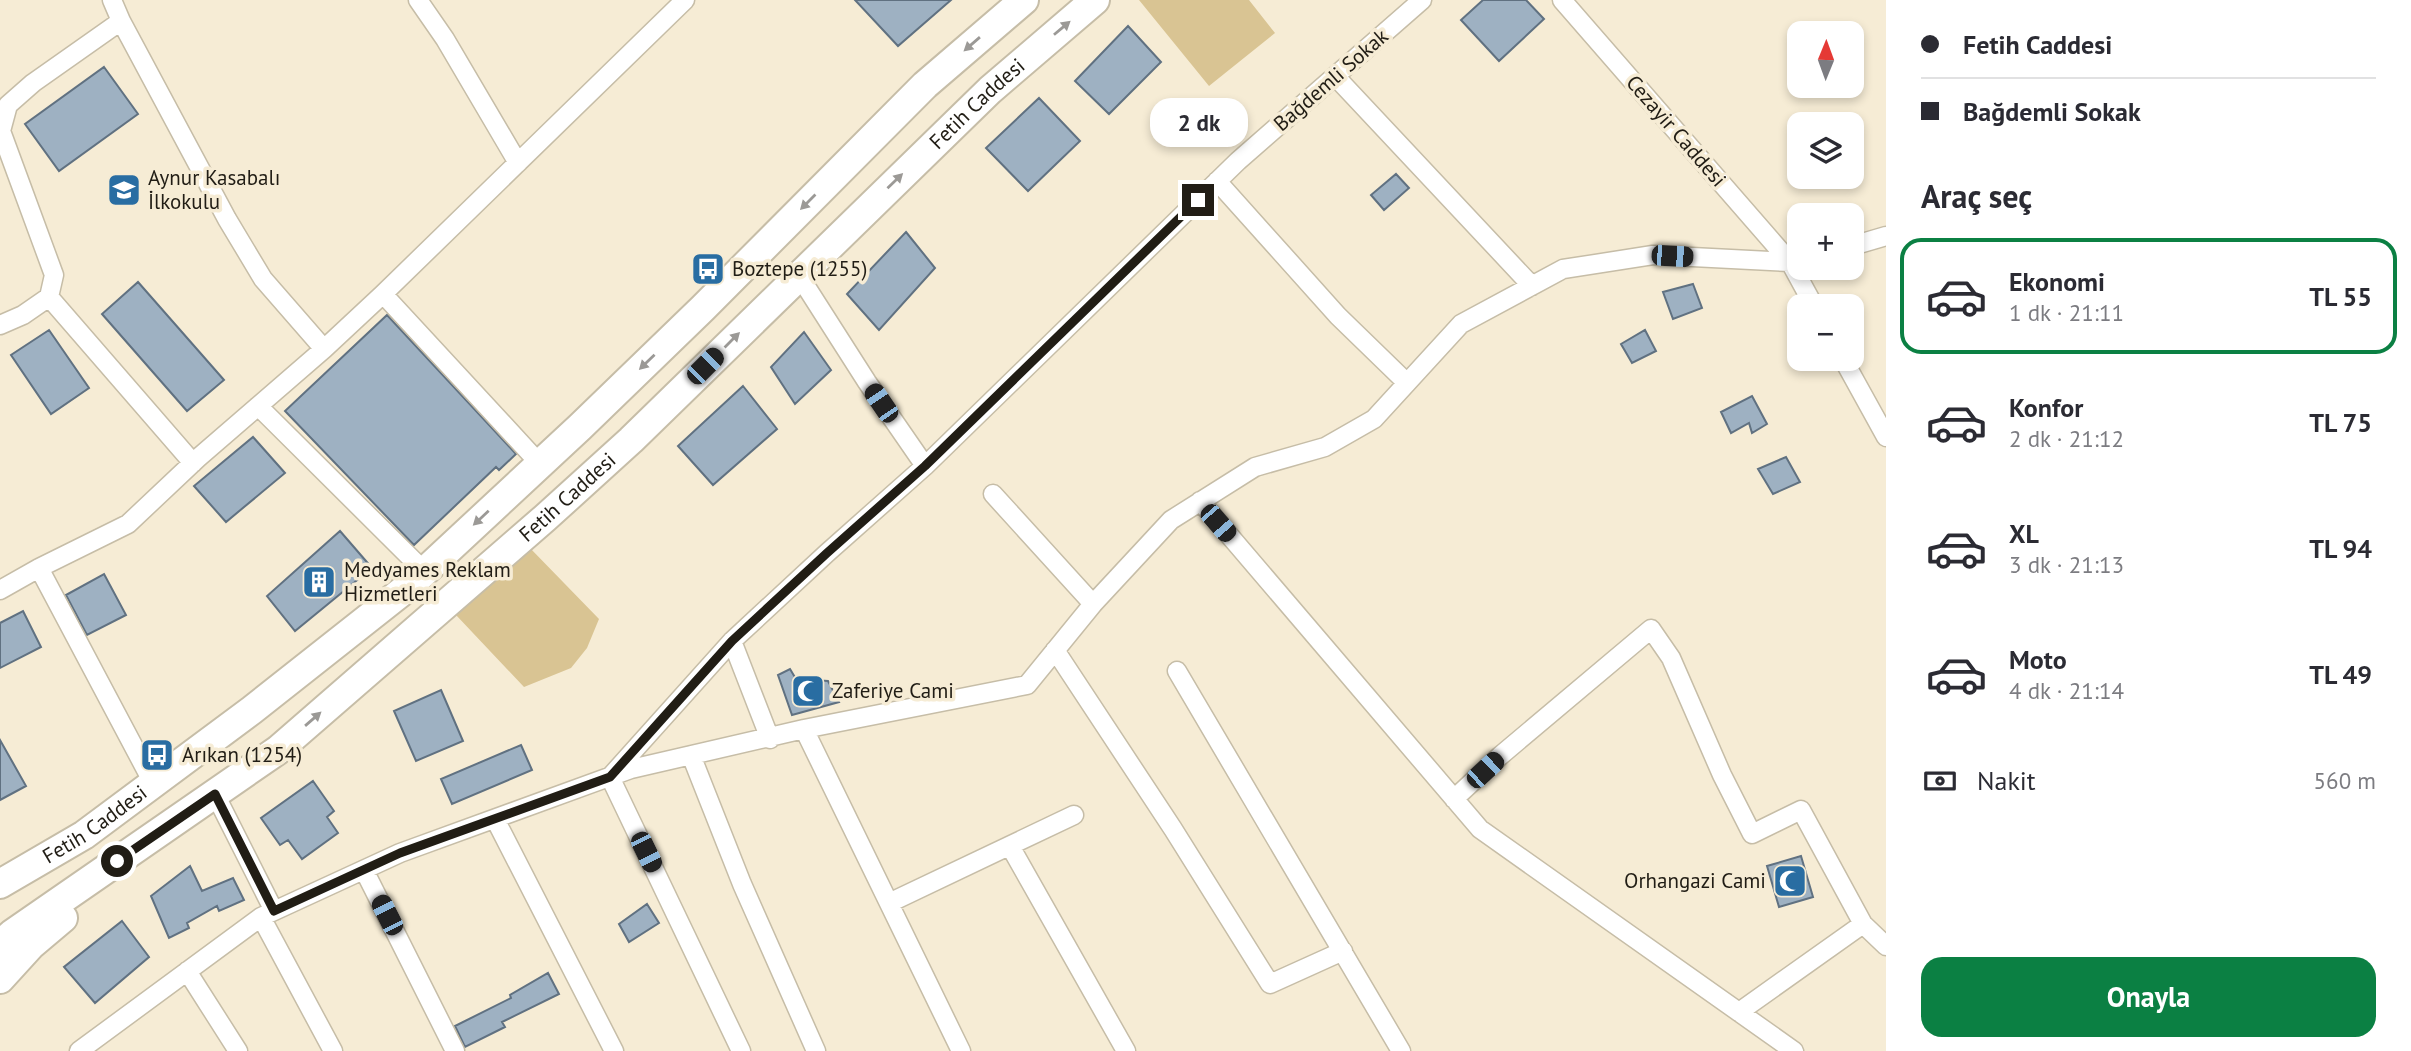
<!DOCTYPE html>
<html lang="tr">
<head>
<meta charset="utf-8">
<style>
  body { margin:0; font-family:"PT Sans",sans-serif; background:#f2f2f3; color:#2b2b33; height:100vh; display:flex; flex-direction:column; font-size:26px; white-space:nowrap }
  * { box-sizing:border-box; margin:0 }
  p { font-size:23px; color:#7c7c81 }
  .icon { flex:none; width:38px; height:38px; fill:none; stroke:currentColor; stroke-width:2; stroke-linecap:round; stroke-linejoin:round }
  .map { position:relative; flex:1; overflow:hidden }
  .drawer { display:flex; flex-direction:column; background:#fff; width:525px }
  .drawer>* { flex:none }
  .top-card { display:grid; align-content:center; height:154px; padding:0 35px; background:#fff }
  .needle { width:46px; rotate:1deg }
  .buttons { position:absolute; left:1787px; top:21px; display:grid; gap:14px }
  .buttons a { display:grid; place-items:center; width:77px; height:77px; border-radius:14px; background:#fff; box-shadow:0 4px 10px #0003; font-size:35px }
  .end { position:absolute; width:32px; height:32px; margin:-16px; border:9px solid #211d15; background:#fff; box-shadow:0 0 0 4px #fff }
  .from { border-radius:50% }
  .bubble { position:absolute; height:49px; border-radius:21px; background:#fff; box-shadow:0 4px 10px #0003; font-size:23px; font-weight:600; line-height:49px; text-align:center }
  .car { position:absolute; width:21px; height:42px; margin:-21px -10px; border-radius:9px; box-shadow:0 0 5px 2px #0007; background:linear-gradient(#222 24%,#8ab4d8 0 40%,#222 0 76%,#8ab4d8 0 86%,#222 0) }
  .top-card b { display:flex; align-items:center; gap:24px; height:66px; font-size:26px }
  .top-card b+b { border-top:2px solid #e1e1e2 }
  .top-card i { width:18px; height:18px; background:#2b2b33 }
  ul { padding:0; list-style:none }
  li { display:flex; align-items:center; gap:21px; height:116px; margin:0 14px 10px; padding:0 21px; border:4px solid transparent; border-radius:21px }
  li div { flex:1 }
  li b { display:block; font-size:26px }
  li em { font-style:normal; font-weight:600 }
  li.active { border-color:#0b8043 }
  li>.icon { width:63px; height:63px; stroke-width:1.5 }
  h2 { padding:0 35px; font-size:32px; line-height:84px }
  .pay { display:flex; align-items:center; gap:18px; height:77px; padding:0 35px; font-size:26px }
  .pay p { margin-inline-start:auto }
  .button { display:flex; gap:14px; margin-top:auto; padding:14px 35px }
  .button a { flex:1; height:80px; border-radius:21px; background:#0b8043; color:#fff; font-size:28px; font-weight:600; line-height:80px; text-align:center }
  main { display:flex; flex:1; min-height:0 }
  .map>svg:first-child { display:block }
  .green { fill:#d9c493 }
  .building { fill:#9eb1c2; stroke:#607181; stroke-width:2 }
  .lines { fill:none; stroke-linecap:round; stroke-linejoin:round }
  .minor-casing { stroke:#c6bda7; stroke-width:21 }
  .primary-casing { stroke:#c6bda7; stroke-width:32 }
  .minor { stroke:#fff; stroke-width:18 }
  .primary { stroke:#fff; stroke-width:28 }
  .oneway { fill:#9b9996 }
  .route { stroke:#211d15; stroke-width:9 }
  .labels { text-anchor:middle; stroke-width:7; stroke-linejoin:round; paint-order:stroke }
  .street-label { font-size:21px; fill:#211d15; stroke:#f6ecd5 }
  .poi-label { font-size:21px; fill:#211d15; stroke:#f6ecd5; text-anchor:start }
</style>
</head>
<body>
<main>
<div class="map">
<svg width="1886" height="1051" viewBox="0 0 1886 1051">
  <rect width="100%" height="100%" fill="#f6ecd5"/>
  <path class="green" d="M 1139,0 L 1249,0 L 1275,33 L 1209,86 Z
    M 529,547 L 599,619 L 587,648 L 571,668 L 524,687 L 456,615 Z"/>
  <path class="building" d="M 855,0 L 951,0 L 898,46 Z
    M 1483,0 L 1526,0 L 1544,19 L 1499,61 L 1461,20 Z
    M 1128,26 L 1161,62 L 1109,114 L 1075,81 Z
    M 104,67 L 138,114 L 59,171 L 25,124 Z
    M 1039,98 L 1080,141 L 1028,191 L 986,148 Z
    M 1396,174 L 1409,188 L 1384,210 L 1371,195 Z
    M 906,232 L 935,268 L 879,330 L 847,294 Z
    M 138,282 L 224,380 L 187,411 L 102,314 Z
    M 1693,284 L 1702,308 L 1673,319 L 1663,292 Z
    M 387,315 L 516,454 L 499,470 L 496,467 L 414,545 L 285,411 Z
    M 49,330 L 89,388 L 51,414 L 11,355 Z
    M 1645,330 L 1656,351 L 1632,363 L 1621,344 Z
    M 804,332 L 831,370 L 795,404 L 771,367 Z
    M 743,386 L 777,429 L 713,485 L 678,446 Z
    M 1752,396 L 1767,424 L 1752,433 L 1749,423 L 1731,433 L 1721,412 Z
    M 253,437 L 285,473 L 226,522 L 194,486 Z
    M 1786,457 L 1800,482 L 1773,494 L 1758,469 Z
    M 340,531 L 372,568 L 295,631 L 267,596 Z
    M 104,574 L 126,615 L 87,635 L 66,595 Z
    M 23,611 L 41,647 L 0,668 L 0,623 Z
    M 790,669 L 796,679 L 828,681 L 839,702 L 792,715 L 778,675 Z
    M 441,690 L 463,741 L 416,761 L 394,711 Z
    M 0,740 L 26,786 L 0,800 Z
    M 521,745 L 532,770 L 452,804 L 441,779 Z
    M 313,781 L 334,811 L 327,817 L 338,833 L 302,859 L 288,840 L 280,845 L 261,818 Z
    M 1801,856 L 1813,897 L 1779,907 L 1767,866 Z
    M 190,866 L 202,891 L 233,878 L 244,900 L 219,911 L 217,906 L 187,923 L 189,928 L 169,938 L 151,896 Z
    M 647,904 L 659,923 L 629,942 L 619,924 Z
    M 122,921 L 149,957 L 95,1003 L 64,967 Z
    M 548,973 L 559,994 L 502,1022 L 505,1027 L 465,1047 L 455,1026 L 511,998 L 510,995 Z"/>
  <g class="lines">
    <defs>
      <path id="minor" d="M 112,0 L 121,21 L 227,219 L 263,279 L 324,349
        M 418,0 L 445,39 L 518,163
        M 1562,0 L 1790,262 L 1814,306
        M 1335,76 L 1532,286
        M 1217,181 L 1338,316 L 1407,383
        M 1852,246 L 1886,236
        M 798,274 L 867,382 L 925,466
        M 383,294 L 540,464
        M 49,297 L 193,463
        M 0,325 L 23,315 L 49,297 L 54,275 L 1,131 L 8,105 L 33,83 L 121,21
        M 1843,359 L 1886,437
        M 258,406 L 424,571
        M 993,494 L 1093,604
        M 1200,501 L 1480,829 L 1794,1051
        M 39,568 L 153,783
        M 0,590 L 39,568 L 128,524 L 198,458 L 324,349 L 383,294 L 685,0
        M 732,641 L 770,739
        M 1055,650 L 1173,829 L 1270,984 L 1343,951
        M 1177,671 L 1401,1051
        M 804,729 L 961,1051
        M 691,755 L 742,884 L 816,1051
        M 215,794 L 274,911
        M 1454,799 L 1500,756 L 1651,629 L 1671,658 L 1722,775 L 1752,834 L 1801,810 L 1863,924
        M 495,819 L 614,1051
        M 1010,846 L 1126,1051
        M 364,870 L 455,1051
        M 889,903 L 1074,815
        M 261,917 L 333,1051
        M 187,971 L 238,1051
        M 1739,1012 L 1863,924 L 1886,946
        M 79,1051 L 261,917 L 400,853 L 631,769 L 804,729 L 1027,685 L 1093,604 L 1171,520 L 1255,467 L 1325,447 L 1374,419 L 1461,324 L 1563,269 L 1653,255 L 1790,262 L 1799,260
        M 741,1051 L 610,777 L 732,641 L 827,553 L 925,466 L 1238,161 L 1422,0"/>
      <g id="primary">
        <path id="s1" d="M 0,884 L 84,835 L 252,710 L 409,586 L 580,427 L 703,308 L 925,85 L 1024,0"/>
        <path id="s2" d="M 0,945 L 12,934 L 278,750 L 545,518 L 631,440 L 990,90 L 1095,0"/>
        <path d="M 0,979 L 31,945 L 63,918"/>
      </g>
    </defs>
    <use href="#minor" class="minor-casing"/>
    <use href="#primary" class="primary-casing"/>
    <use href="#minor" class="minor"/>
    <use href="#primary" class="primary"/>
  </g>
  <defs><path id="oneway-solid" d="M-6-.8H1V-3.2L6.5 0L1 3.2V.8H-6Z" transform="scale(1.75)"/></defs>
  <g class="oneway">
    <use href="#oneway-solid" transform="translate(1062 28) rotate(-40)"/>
    <use href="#oneway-solid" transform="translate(972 44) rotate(139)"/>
    <use href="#oneway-solid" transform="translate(895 181) rotate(-44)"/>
    <use href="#oneway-solid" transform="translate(808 202) rotate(135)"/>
    <use href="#oneway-solid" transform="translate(732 340) rotate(-45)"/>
    <use href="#oneway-solid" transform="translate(647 362) rotate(136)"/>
    <use href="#oneway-solid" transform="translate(481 518) rotate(137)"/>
    <use href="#oneway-solid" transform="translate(313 719) rotate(-41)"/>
  </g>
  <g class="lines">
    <path class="route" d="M 117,861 L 215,794 L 274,911 L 400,853 L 610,777 L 732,641 L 827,553 L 925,466 L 1198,200"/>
  </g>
  <defs>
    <symbol id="school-square" viewBox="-11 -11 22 22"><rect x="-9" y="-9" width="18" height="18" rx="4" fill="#296da2" stroke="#f6ecd5"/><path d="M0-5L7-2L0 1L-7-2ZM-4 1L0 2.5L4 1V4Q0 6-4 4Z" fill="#fff"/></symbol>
    <symbol id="bus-square" viewBox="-11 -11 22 22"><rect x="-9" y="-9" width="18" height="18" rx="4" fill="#296da2" stroke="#f6ecd5"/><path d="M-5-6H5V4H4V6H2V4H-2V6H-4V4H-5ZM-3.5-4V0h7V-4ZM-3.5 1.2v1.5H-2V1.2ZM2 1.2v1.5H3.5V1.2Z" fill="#fff"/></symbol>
    <symbol id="building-square" viewBox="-11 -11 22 22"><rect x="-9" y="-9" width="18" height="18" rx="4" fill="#296da2" stroke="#f6ecd5"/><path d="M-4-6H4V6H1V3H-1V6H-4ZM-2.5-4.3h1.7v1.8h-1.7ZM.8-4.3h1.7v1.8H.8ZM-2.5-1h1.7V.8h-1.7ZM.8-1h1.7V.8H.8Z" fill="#fff"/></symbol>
    <symbol id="mosque-square" viewBox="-11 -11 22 22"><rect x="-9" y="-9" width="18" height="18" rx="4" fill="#296da2" stroke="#f6ecd5"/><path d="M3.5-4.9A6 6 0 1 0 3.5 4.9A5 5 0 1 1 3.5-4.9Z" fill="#fff"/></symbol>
  </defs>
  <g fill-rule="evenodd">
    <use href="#school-square" x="105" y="171" width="38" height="38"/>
    <use href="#bus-square" x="689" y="250" width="38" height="38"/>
    <use href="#building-square" x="300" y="563" width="38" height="38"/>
    <use href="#mosque-square" x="789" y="672" width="38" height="38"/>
    <use href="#bus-square" x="138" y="736" width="38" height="38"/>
    <use href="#mosque-square" x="1771" y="862" width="38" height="38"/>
  </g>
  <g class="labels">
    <g class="street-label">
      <text transform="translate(1331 80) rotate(-41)" y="7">Bağdemli Sokak</text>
      <text dy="7" stroke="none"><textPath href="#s2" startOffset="1292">Fetih Caddesi</textPath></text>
      <text transform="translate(1676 131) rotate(49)" y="7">Cezayir Caddesi</text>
      <text dy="7" stroke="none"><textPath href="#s2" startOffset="724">Fetih Caddesi</textPath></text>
      <text dy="7" stroke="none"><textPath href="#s1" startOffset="112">Fetih Caddesi</textPath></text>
    </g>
    <g class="poi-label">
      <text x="148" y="185">Aynur Kasabalı<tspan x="148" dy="24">İlkokulu</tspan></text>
      <text x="732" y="276">Boztepe (1255)</text>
      <text x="344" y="577">Medyames Reklam<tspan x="344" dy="24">Hizmetleri</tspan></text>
      <text x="832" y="698">Zaferiye Cami</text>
      <text x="182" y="762">Arıkan (1254)</text>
      <text x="1766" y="888" text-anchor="end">Orhangazi Cami</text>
    </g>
  </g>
</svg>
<div class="buttons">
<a><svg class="needle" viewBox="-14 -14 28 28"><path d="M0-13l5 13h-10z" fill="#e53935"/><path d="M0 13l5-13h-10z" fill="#7c7c81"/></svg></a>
<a><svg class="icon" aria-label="layers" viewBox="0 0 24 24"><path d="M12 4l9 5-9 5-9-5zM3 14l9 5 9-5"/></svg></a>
<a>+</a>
<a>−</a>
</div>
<i class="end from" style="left:117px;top:861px"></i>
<i class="end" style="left:1198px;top:200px"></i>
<div class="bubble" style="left:1150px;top:98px;width:98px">2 dk</div>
<i class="car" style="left:1672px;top:256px;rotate:93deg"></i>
<i class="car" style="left:705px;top:366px;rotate:45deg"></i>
<i class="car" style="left:881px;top:403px;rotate:326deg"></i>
<i class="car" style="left:1218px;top:523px;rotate:139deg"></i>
<i class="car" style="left:1485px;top:770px;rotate:47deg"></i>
<i class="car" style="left:646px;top:852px;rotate:154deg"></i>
<i class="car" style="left:387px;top:915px;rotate:333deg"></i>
</div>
<section class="drawer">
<div class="top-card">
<b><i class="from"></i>Fetih Caddesi</b>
<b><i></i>Bağdemli Sokak</b>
</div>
<h2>Araç seç</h2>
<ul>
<li class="active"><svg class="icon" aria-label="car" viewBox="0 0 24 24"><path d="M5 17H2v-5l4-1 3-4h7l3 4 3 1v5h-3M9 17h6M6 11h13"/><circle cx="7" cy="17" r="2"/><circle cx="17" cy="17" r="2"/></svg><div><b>Ekonomi</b><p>1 dk · 21:11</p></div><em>TL 55</em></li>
<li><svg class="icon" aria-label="car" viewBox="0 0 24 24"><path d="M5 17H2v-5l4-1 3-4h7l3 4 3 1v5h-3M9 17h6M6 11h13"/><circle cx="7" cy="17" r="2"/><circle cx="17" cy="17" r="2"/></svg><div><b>Konfor</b><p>2 dk · 21:12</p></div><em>TL 75</em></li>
<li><svg class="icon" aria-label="car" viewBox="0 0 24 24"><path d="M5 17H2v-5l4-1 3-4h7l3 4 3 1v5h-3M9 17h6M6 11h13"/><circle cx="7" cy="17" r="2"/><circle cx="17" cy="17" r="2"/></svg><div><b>XL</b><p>3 dk · 21:13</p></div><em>TL 94</em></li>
<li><svg class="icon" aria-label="car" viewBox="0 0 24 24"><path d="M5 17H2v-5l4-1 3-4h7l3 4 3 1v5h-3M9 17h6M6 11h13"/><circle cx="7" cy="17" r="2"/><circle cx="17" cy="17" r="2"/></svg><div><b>Moto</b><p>4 dk · 21:14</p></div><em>TL 49</em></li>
</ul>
<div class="pay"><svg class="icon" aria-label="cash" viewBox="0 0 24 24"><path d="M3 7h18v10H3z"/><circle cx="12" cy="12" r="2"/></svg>Nakit<p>560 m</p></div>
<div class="button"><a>Onayla</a></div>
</section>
</main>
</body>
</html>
